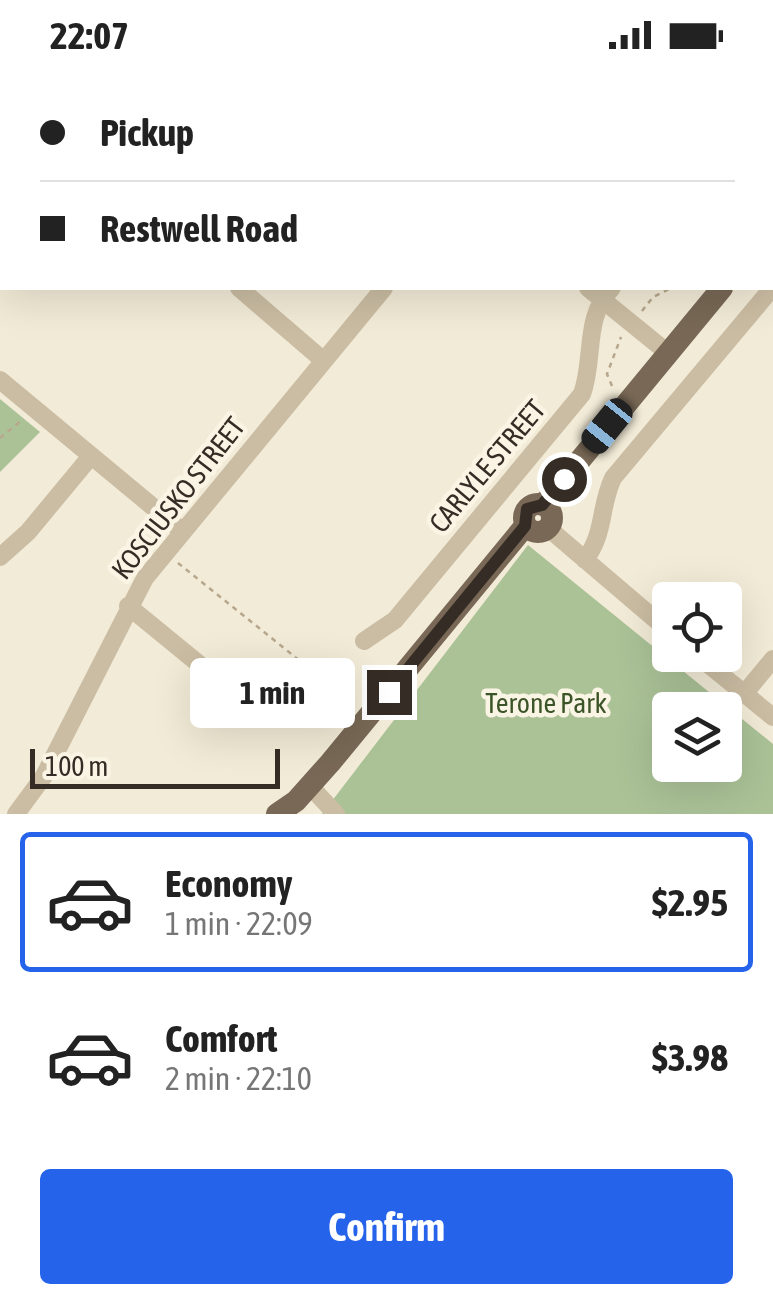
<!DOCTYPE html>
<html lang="en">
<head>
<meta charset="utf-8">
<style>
  body { margin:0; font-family:"Asap Condensed",sans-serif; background:#f2f2f2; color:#222; height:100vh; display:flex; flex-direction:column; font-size:38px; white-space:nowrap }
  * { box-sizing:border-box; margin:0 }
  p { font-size:32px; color:#767676 }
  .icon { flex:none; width:55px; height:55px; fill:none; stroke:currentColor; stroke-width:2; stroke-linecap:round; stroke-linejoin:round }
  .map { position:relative; height:744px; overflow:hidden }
  .details { display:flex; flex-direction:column; background:#fff; flex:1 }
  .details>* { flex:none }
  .banner { position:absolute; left:0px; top:0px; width:775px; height:220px; box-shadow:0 10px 40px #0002; display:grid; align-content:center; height:220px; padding:0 40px; background:#fff }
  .buttons { position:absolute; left:652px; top:512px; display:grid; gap:20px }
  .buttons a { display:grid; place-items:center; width:90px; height:90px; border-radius:10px; background:#fff; box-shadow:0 10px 40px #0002; font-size:50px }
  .scale { position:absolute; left:30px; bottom:25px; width:250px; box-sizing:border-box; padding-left:10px; border:5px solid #352d25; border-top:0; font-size:28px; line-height:35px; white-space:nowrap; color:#352d25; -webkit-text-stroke:8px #faf4e4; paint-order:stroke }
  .end { position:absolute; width:45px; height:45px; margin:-22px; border:12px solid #352d25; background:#fff; box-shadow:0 0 0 5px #fff }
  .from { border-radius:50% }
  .bubble { position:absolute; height:70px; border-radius:10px; background:#fff; box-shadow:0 10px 40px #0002; font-size:32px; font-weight:700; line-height:70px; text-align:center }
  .car { position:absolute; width:30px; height:60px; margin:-30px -15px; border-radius:12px; box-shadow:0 0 8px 2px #0007; background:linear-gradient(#222 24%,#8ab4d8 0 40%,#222 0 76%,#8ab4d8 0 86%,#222 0) }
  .banner b { display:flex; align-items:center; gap:35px; height:95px; font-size:38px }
  .banner b+b { border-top:2px solid #e0e0e0 }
  .banner i { width:25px; height:25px; background:#222 }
  ul { padding:18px 0 0; list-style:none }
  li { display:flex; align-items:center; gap:30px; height:140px; margin:0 20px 15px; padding:0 20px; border:5px solid transparent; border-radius:10px }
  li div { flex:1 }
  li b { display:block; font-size:38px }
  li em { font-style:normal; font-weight:700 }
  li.on { border-color:#2563eb }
  li>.icon { width:90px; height:90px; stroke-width:1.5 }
  .primary-button { display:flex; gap:20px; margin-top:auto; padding:20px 40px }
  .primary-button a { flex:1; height:115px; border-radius:10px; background:#2563eb; color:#fff; font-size:40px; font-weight:700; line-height:115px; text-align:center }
  .status { display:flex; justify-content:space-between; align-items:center; height:70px; padding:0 50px; background:#fff; direction:ltr }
  .status svg { height:28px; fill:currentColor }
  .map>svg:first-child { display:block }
  .green { fill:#abc297; fill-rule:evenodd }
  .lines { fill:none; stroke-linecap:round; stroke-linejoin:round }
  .path { stroke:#b7a78d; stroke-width:2.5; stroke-dasharray:5 5; stroke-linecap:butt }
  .minor { stroke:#cbbda3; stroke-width:18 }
  .major { stroke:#786855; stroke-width:22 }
  .route { stroke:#352d25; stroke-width:12 }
  .labels { text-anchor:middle; stroke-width:9; stroke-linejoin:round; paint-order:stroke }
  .street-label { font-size:28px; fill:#352d25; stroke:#faf4e4 }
  .park-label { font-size:28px; fill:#3c5528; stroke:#faf4e4 }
</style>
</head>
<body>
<div class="status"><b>22:07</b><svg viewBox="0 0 49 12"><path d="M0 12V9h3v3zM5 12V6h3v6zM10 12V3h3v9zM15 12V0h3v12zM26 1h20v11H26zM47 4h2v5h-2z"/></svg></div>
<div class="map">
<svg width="773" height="744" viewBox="0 0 773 744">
  <rect width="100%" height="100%" fill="#f2ebd7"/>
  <path class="green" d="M 0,329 L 40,362 L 0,402 Z
    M 528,475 L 773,674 L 773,744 L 322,744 ZM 670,640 L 725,640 L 725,695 L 670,695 Z"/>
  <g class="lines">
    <path class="path" d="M 743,0 L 746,2
      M 98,2 L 100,0
      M 772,17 L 773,17
      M 772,116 L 773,116
      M 0,118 L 2,115
      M 642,241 L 653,227 L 671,218
      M 612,316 L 607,304 L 621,267
      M 0,368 L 22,350
      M 178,493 L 350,631"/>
    <path class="minor" d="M 328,0 L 331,2
      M 720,0 L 723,2
      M 0,14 L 2,16
      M 772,41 L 773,42
      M 772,88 L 773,87
      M 239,218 L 324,291
      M 588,218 L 668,283
      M 0,310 L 182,461
      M 548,458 L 670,562
      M 0,487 L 28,462 L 91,386
      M 585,490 C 606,461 599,438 613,408 L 773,217
      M 128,536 L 216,608
      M 364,571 L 395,550 L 582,324 C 595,288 583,247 612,218
      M 697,585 L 773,647
      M 744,624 L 773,589
      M 310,716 L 336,744
      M 16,744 L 44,706 L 145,508 L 384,218"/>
    <path class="major" d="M 772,157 L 773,157
      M524 448a14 14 0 1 1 28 0a14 14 0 1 1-28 0Z
      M 543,435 L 722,218
      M 277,744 L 296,731 L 330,693 L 525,456"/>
  </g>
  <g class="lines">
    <path class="route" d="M 389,622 L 525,456 L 527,439 L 542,435 L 564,409"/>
  </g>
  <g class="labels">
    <g class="street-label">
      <text transform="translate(487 396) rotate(-50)" y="10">CARLYLE STREET</text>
      <text transform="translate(178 428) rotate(-52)" y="10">KOSCIUSKO STREET</text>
    </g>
    <g class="park-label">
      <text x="546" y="643">Terone Park</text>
    </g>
  </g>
</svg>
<div class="buttons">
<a><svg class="icon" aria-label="locate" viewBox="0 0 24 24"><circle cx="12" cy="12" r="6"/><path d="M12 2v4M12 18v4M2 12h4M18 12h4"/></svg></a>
<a><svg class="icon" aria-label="layers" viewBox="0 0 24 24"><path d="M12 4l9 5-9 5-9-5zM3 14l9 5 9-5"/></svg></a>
</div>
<div class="scale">100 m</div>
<i class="end from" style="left:564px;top:409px"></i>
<i class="end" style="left:389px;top:622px"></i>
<div class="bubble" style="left:190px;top:588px;width:165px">1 min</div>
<i class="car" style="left:607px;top:356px;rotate:219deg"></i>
<div class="banner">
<b><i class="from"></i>Pickup</b>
<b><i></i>Restwell Road</b>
</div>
</div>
<section class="details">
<ul>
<li class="on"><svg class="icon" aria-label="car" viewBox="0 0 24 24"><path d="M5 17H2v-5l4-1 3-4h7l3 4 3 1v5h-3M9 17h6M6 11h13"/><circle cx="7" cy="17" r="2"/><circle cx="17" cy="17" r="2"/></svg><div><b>Economy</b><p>1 min · 22:09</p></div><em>$2.95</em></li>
<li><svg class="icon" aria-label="car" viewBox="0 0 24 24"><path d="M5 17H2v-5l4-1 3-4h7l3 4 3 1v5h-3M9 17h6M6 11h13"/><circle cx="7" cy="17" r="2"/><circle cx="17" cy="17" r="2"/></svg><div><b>Comfort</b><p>2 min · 22:10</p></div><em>$3.98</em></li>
</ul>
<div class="primary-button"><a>Confirm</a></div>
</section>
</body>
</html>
